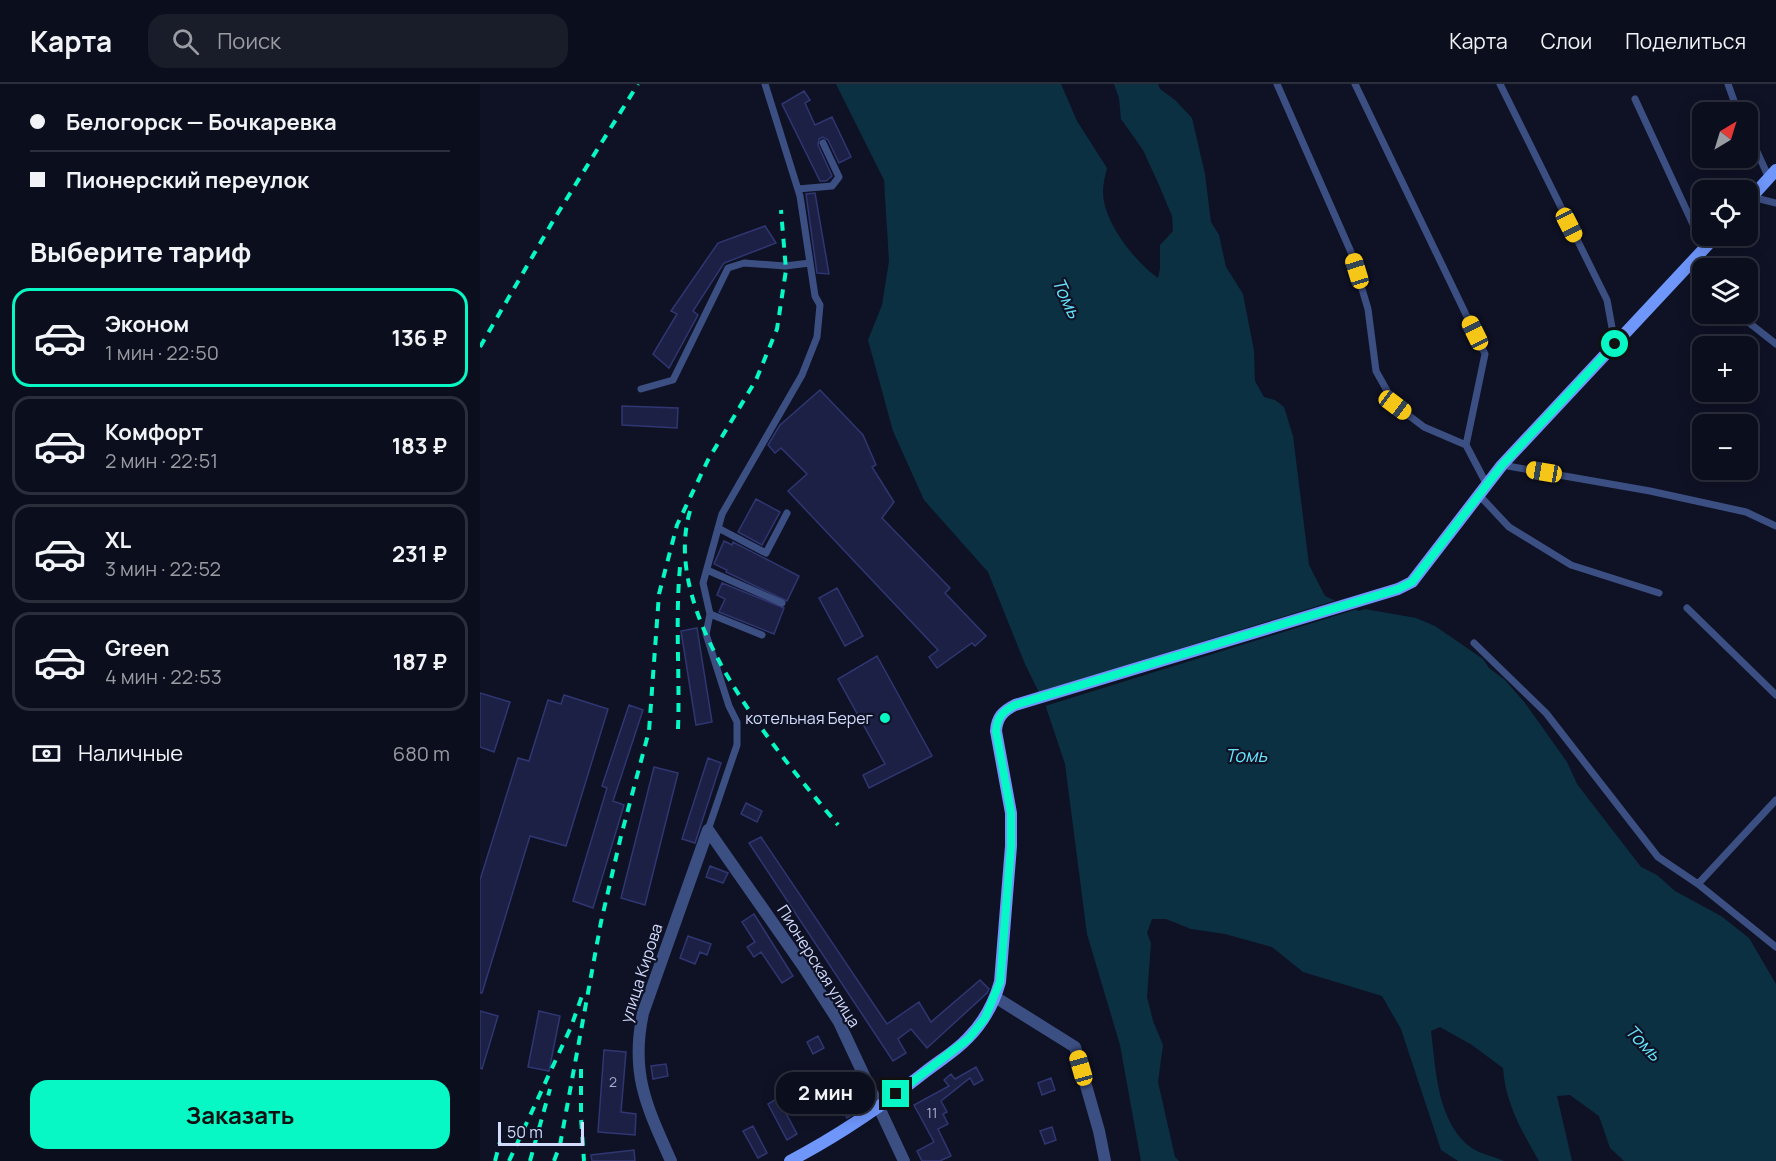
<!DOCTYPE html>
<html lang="ru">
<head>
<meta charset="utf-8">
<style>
  body { margin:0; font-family:Manrope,sans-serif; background:#191c29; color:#f1f3f6; height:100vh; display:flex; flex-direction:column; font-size:22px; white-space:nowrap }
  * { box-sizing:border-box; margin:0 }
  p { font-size:20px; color:#9a9ca3 }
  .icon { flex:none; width:33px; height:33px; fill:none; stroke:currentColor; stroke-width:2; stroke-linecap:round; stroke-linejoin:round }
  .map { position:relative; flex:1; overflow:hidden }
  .drawer { display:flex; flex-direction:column; background:#0b0e1c; width:480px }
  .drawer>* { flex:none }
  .banner { display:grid; align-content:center; height:132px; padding:0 30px; background:#0b0e1c }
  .needle { width:39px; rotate:38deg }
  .controls { position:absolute; left:1212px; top:18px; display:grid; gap:12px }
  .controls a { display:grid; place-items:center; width:66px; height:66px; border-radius:12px; background:#0b0e1c; box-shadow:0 3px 15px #0003,0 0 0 2px #2b2e3b; font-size:30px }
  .scale { position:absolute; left:18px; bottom:15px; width:86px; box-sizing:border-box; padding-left:6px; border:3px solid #d4dcfe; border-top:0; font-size:16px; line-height:21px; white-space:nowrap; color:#d4dcfe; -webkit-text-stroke:4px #0f1225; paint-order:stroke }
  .end { position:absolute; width:27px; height:27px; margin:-14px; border:8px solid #07f8c5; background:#111; box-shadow:0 0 0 3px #111 }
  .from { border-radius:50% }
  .bubble { position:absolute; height:42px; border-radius:18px; background:#0b0e1c; box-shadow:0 3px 15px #0003,0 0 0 2px #2b2e3b; font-size:20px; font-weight:700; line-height:42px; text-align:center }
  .car { position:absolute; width:18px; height:36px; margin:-18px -9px; border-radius:8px; box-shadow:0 0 4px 2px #0007; background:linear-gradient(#f5c518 24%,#345 0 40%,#f5c518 0 76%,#345 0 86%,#f5c518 0) }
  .banner b { display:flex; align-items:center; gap:21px; height:57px; font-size:22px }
  .banner b+b { border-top:2px solid #2b2e3b }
  .banner i { width:15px; height:15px; background:#f1f3f6 }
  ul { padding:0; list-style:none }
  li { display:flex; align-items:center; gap:18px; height:99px; margin:0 12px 9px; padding:0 18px; border:3px solid #2b2e3b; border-radius:18px }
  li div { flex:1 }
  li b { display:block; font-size:22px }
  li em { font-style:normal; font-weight:700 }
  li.on { border-color:#07f8c5 }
  li>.icon { width:54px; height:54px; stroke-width:1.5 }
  h2 { padding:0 30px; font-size:27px; line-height:72px }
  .pay { display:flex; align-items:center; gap:15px; height:66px; padding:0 30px; font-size:22px }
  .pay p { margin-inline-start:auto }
  .cta { display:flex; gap:12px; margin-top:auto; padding:12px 30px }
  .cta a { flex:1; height:69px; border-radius:18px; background:#07f8c5; color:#111; font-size:24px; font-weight:700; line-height:69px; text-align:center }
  header { display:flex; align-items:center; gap:36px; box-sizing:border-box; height:84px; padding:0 30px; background:#0b0e1c; border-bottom:2px solid #2b2e3b }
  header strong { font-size:28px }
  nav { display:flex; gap:33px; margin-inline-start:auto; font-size:21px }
  .search { width:420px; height:54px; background:#191c29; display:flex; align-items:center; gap:15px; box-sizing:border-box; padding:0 21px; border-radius:18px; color:#9a9ca3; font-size:22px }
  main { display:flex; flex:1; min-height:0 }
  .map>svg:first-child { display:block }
  .water { fill:#0b3042 }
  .pier { fill:#0f1225 }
  .building { fill:#1c2045; stroke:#2f3671; stroke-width:1.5 }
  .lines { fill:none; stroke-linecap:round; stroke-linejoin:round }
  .lane { stroke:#3c4f83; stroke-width:7 }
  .street { stroke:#3c4f83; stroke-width:12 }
  .secondary { stroke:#6e96fb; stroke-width:12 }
  .rail { stroke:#07f8c5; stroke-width:4; stroke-dasharray:9 8; stroke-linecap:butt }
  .route { stroke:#07f8c5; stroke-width:8 }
  .poi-dot { fill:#07f8c5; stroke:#0f1225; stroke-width:2 }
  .labels { text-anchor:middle; stroke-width:4.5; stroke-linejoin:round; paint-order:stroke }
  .number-label { font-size:14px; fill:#a6add0 }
  .poi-label { font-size:16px; fill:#d4dcfe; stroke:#0f1225; text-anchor:end }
  .street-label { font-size:16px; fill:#d4dcfe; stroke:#0f1225 }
  .water-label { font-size:18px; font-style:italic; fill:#65e4fb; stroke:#0f1225 }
</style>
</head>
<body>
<header>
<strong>Карта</strong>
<div class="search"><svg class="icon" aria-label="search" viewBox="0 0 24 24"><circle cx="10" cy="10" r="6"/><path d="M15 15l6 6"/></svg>Поиск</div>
<nav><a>Карта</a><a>Слои</a><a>Поделиться</a></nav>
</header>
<main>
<section class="drawer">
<div class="banner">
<b><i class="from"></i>Белогорск — Бочкаревка</b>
<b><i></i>Пионерский переулок</b>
</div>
<h2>Выберите тариф</h2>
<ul>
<li class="on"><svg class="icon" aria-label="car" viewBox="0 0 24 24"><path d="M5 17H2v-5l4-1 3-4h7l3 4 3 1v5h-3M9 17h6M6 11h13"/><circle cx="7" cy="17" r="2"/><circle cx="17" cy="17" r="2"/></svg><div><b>Эконом</b><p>1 мин · 22:50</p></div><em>136 ₽</em></li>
<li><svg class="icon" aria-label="car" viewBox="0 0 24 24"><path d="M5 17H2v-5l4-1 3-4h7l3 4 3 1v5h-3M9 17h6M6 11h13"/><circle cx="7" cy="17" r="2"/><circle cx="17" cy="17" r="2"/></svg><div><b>Комфорт</b><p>2 мин · 22:51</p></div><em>183 ₽</em></li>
<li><svg class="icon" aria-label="car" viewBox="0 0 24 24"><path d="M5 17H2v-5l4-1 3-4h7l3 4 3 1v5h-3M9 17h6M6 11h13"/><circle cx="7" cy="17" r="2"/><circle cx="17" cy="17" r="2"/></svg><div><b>XL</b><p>3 мин · 22:52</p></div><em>231 ₽</em></li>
<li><svg class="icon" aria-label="car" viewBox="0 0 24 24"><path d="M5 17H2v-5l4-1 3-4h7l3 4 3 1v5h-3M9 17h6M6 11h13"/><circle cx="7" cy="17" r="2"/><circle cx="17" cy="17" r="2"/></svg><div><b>Green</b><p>4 мин · 22:53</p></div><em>187 ₽</em></li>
</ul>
<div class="pay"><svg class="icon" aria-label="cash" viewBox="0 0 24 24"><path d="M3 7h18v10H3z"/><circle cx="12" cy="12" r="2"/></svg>Наличные<p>680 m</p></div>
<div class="cta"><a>Заказать</a></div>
</section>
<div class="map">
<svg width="1296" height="1077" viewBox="0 0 1296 1077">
  <rect width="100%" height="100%" fill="#0f1225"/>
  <path class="water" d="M 356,0 L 581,0 L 597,37 L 627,84 C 625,92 623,100 623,108 C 623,137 654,177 678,194 L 680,185 L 680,161 L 693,147 L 692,132 L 679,101 L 663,66 L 641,35 L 639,14 L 634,0 L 678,0 L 680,5 L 695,16 L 712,34 L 725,90 L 731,138 L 739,151 L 746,183 L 763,210 L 774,267 L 775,297 L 784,313 L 795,316 L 804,323 L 813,352 L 829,481 L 845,512 L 879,527 L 885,525 L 936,534 L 955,542 L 1003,575 L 1009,584 L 1025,596 L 1045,619 L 1087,678 L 1097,700 L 1161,783 L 1177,791 L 1195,807 L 1241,832 L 1269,854 L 1296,900 L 1296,1077 L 1144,1077 L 1130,1064 L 1119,1032 L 1090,1011 L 1077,1012 L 1092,1077 L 1059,1077 C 1042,1048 1025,1018 1023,984 L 992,961 L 960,943 L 951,947 C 956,987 957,1040 993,1065 C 1002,1070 1015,1073 1024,1077 L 978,1077 L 961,1066 L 921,945 L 902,912 L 823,888 L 792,863 L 745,850 L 711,845 L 686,835 L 672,835 L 667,849 L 671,859 L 667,913 L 673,937 L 683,961 L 678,998 L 695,1073 L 699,1077 L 661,1077 L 640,961 L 607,850 L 585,680 L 566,623 L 545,580 L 508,488 L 444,416 L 413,347 L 388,256 L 402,221 L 409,177 L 404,96 Z"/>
  <path class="pier" d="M 860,515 L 879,524 L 887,522 L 562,623 L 557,609 Z"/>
  <path class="building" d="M 324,7 L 330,16 L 325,19 L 335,41 L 352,33 L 371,73 L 359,79 L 348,56 L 343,53 L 339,55 L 338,61 L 352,92 L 346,97 L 340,97 L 302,20 Z
    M 335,109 L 349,190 L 337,189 L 326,110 Z
    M 285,142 L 296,159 L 244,179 L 213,227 L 218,231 L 189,284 L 173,270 L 197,230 L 191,227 L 238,159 Z
    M 340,306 L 383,351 L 396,381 L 392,383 L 414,418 L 402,434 L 470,504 L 465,509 L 506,552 L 495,562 L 492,559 L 457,584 L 449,573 L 458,566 L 308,407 L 327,390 L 301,364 L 295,369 L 288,361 L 300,341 Z
    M 142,322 L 198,324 L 197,344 L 142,341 Z
    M 276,415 L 300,428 L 282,461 L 258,448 Z
    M 244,457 L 252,461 L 253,458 L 319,492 L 307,517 L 246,488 L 247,486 L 234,480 Z
    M 242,499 L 304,524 L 294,550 L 239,528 L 245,515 L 237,511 Z
    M 357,504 L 383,552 L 365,562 L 339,514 Z
    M 217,544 L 232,638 L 216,641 L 201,547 Z
    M 397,572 L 452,672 L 389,704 L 383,691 L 405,680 L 358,595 Z
    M 0,609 L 30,618 L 14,668 L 0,663 Z
    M 84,611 L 128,625 L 86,762 L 50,752 L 2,909 L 0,909 L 0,796 L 38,674 L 49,677 L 68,616 L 81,620 Z
    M 149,621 L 163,626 L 133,717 L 144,721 L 113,824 L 93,817 L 127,704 L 122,702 Z
    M 228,674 L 241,679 L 215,759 L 202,755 Z
    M 174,683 L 198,689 L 165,821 L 141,814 Z
    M 266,719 L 282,727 L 277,738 L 261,730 Z
    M 281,753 L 407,940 L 439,918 L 451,938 L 500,896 L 509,905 L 507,909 L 447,964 L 431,945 L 418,955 L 426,969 L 413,977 L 269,759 Z
    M 230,782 L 248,789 L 243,799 L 226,793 Z
    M 274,830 L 313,892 L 302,899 L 281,868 L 274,873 L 267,863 L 275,858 L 262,838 Z
    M 208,852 L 231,860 L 227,871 L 220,868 L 215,880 L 200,874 Z
    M 0,927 L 18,932 L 2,985 L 0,984 Z
    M 59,927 L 80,932 L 69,987 L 48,983 Z
    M 338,952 L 344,964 L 333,970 L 327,958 Z
    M 124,966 L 146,968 L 141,1028 L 156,1030 L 155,1051 L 118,1048 Z
    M 186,980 L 188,992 L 173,995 L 171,982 Z
    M 496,983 L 503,996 L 494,1001 L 490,994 L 461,1017 L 467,1028 L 463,1030 L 468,1040 L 458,1045 L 471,1072 L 460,1077 L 442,1077 L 437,1067 L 454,1058 L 434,1021 L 469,1002 L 464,996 L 471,990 L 475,995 Z
    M 571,994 L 575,1006 L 562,1011 L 558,999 Z
    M 298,1014 L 317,1050 L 307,1056 L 288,1020 Z
    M 372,1017 L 378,1027 L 367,1034 L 361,1023 Z
    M 273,1042 L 287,1069 L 278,1074 L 263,1047 Z
    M 572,1043 L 576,1056 L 565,1060 L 560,1047 Z
    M 154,1066 L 155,1077 L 112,1077 L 111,1071 Z"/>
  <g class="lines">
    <path class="lane" d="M 797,0 L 871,168 L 888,225 L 896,287 L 915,321 L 944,343 L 986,361
      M 875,0 L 1005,270 L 986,361 L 1007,401
      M 1020,0 L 1127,216 L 1135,260
      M 1248,0 L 1258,28
      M 1155,15 L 1224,164
      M 1268,48 L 1289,94
      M 318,105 L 352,102 L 359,93 L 343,59
      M 1272,113 L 1296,119
      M 1209,180 L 1222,194
      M 1258,230 L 1296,260
      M 161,305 L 193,296 L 248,184 L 264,179 L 305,182 L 330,179
      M 1022,381 L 1170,407 L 1266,428 L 1296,442
      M 999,411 L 1029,443 L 1091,481 L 1179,509
      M 238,444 L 286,469 L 307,429
      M 227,486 L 302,519
      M 1207,524 L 1296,611
      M 230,530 L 282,551
      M 994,559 L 1066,629 L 1178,773 L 1218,800
      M 1296,716 L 1218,800 L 1296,863
      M 228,746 L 257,661 L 257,638 L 249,622 L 226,550 L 230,530 L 223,499 L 242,430 L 322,291 L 337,253 L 340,221 L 335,212 L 320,112 L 285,0"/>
    <path class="street" d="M 228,746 L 323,882 L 359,938 L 424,1077
      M 515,913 L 595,963 L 619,1047 L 625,1077
      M 191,1077 C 167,1023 150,990 163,929 L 228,746"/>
    <path class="secondary" d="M 1268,117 L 1296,86
      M 310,1077 C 358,1052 402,1022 445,988 C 459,977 476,967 488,954 C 504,938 514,919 520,898 L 531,762 L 531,729 L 516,647 C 517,633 523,627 535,621 L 918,505 L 932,498 L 1022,381 L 1236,152"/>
    <path class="rail" d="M 0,263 L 76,132 L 158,0
      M 210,427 C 179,531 296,666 358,741
      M 198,645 C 200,591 195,537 200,483
      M 101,985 L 101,1034 L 104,1077
      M 15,1077 L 20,1058
      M 29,1077 L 91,943 L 103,909
      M 50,1077 L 70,1005
      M 74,1077 L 80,1061 L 121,838 L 141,752 L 169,647 L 179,510 L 197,441 L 228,376 L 276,296 L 297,245 L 306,186 L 301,126"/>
  </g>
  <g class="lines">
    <path class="route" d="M 416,1010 L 488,955 L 505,934 L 520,898 L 531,762 L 531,729 L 516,647 C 517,633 523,627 535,621 L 918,505 L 932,498 L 1022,381 L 1135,260"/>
  </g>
  <circle class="poi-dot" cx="405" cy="634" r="6"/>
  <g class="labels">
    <g class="number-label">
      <text x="133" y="1003">2</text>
      <text x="452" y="1034">11</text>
    </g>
    <g class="poi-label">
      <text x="393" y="640">котельная Берег</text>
    </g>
    <g class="street-label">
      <text transform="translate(339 882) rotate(58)" y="6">Пионерская улица</text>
      <text transform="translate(161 889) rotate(-72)" y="6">улица Кирова</text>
    </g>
    <g class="water-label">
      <text transform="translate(586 214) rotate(65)" y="6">Томь</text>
      <text x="766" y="678">Томь</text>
      <text transform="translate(1163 959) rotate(46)" y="6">Томь</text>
    </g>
  </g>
</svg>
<div class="controls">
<a><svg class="needle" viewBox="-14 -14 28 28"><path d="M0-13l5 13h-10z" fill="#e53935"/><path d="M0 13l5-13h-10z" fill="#9a9ca3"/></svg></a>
<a><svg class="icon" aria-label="locate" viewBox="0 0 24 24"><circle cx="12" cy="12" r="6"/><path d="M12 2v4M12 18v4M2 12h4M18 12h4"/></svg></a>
<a><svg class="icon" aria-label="layers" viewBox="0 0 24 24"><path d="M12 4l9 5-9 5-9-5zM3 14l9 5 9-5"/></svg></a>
<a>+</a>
<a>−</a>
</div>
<div class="scale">50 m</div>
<i class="end from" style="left:1135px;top:260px"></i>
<i class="end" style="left:416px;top:1010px"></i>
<div class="bubble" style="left:296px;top:988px;width:99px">2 мин</div>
<i class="car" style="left:1089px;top:141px;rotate:153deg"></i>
<i class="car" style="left:877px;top:187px;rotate:343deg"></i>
<i class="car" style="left:995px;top:249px;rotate:334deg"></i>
<i class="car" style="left:915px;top:321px;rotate:127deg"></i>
<i class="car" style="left:1064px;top:388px;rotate:280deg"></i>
<i class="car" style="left:601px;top:984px;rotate:344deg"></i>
</div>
</main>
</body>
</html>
